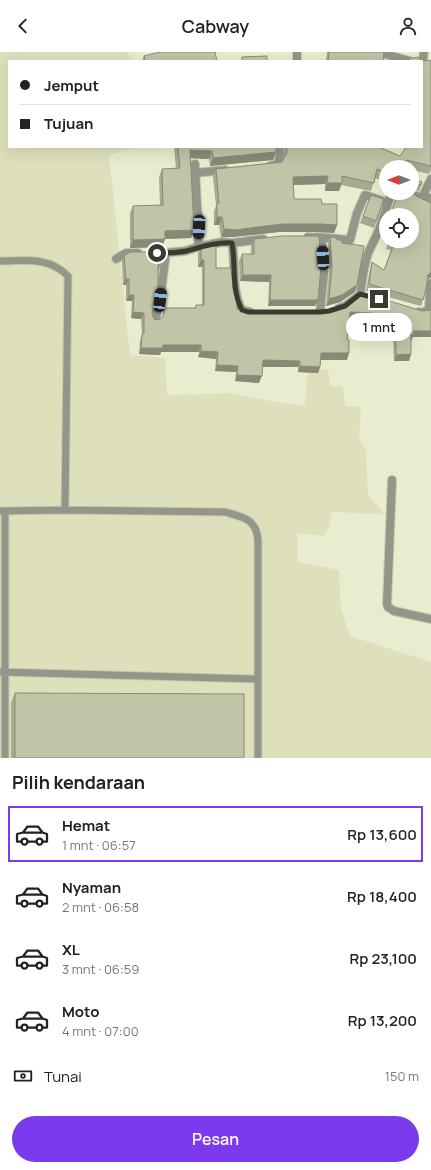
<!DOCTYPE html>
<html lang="id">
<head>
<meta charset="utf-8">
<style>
  body { margin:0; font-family:Manrope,sans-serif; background:#f2f2f2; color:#222; height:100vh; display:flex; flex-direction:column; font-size:15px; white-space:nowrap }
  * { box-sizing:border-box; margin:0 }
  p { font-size:13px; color:#767676 }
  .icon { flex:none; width:22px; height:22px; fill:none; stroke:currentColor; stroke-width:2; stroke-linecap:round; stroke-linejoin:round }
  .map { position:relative; height:706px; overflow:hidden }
  .side { display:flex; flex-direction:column; background:#fff; flex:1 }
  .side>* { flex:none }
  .top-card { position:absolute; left:8px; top:8px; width:415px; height:88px; border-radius:0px; box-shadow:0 4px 16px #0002; display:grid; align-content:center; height:88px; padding:0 12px; background:#fff }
  .needle { width:26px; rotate:270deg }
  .buttons { position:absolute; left:379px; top:108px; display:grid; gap:8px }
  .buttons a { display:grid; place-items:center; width:40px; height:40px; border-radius:50%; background:#fff; box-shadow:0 4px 16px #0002; font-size:20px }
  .end { position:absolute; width:18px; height:18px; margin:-9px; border:5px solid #3a3a2f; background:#fff; box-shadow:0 0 0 2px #fff }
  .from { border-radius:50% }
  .bubble { position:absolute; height:28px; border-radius:14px; background:#fff; box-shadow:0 4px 16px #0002; font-size:13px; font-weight:600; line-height:28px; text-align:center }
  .car { position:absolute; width:12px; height:24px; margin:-12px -6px; border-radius:5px; box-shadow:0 0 3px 1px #0007; background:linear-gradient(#222 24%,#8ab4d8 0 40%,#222 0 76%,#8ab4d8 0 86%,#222 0) }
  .top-card b { display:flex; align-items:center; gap:14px; height:38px; font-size:15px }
  .top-card b+b { border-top:1px solid #e0e0e0 }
  .top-card i { width:10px; height:10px; background:#222 }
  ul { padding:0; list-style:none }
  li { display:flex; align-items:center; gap:12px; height:56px; margin:0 8px 6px; padding:0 4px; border:2px solid transparent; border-radius:0px }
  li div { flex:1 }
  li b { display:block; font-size:15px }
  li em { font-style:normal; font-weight:600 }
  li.active { border-color:#7c3aed }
  li>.icon { width:36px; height:36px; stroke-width:1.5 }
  h2 { padding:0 12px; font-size:18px; line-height:48px }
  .pay { display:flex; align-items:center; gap:10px; height:44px; padding:0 12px; font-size:15px }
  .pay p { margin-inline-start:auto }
  .action { display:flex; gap:8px; margin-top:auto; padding:8px 12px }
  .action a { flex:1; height:46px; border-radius:24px; background:#7c3aed; color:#fff; font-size:16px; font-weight:600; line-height:46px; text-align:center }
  header { display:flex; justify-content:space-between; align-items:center; height:52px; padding:0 12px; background:#fff; font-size:18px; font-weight:600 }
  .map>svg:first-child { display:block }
  .built { fill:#dee0bc }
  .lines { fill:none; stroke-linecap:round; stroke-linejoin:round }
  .service-casing { stroke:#c7c8af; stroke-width:9 }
  .minor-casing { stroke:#c7c8af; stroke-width:10 }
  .service { stroke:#95968a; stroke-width:7 }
  .minor { stroke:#95968a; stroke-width:8 }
  .wall { fill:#a7a990 }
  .shaded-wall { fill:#888976 }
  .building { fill:#c2c4a8; stroke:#888976 }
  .route { stroke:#3a3a2f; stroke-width:5 }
</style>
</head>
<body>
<header><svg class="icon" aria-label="back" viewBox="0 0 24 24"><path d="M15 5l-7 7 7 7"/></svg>Cabway<svg class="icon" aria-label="person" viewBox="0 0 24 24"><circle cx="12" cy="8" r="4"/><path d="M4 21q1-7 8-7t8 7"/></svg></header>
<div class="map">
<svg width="431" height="706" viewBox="0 0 431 706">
  <rect width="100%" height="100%" fill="#eaeccf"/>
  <path class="built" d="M 0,0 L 127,0 L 133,9 L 9,9 L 9,95 L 137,95 L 109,103 L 130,303 L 165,306 L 167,343 L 231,341 L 270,349 L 305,354 L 308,319 L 328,317 L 330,334 L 343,334 L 345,354 L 361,355 L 359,387 L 366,397 L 368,442 L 384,462 L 332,460 L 329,476 L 324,484 L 297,481 L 298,510 L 339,518 L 341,557 L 350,584 L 431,610 L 431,706 L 0,706 Z"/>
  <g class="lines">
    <defs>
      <path id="service" d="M 0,209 C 25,209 48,204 68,224 L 65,458 L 225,460 C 243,465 257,467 258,489 L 258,706
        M 0,459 L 65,458
        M 0,620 L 258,627
        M 5,706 L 5,459"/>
      <path id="minor" d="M 297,0 L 297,9
        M 377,0 L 410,9
        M 422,12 L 424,0
        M 195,112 L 197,154 L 199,172 L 198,195
        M 270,114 L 278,112 L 280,102 L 279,95
        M 195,121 L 225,118
        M 408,141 L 422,146 L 431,146
        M 422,146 L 431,127
        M 308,185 L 319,186 L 322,189 L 324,221 L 320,260
        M 317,185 L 350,188 L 357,161 L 365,143 L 388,151 L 392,141
        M 232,191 C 236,212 231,239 242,258 L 250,260
        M 152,202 L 185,199 L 198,195 L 222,190 L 232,191 L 263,187
        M 116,207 L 126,201 L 138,201
        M 339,256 L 345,254 L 360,243 L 364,217 L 368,201 L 379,178 L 388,151
        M 429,257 L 430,235 L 431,231
        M 419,260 C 424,261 429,258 431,254
        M 155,269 L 160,248 L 166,201
        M 392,428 L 387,552 L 388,555 L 394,559 L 431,567"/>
    </defs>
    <use href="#service" class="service-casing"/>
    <use href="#minor" class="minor-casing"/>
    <use href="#service" class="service"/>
    <use href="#minor" class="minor"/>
  </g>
  <path class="wall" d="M 158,0 L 215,0 L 217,9 L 142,9 L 144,4 L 158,1 Z
    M 327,0 L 384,0 L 383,9 L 326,9 Z
    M 417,5 L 424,9 L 429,8 L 431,9 L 431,118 L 429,122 L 412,118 L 412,115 L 386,115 L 386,130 L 375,126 L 371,139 L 341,133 L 339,139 L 325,139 L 325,132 L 293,133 L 294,147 L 321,147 L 322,152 L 337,152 L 337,173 L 334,181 L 318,180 L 279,180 L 232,185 L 221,185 L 219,173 L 214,173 L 214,159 L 216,154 L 213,125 L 216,117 L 282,110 L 284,105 L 284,95 L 379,95 L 400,104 L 406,95 L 422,95 L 422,9 L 408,9 L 409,6 L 414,6 Z
    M 174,95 L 276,95 L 276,100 L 273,108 L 210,114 L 209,107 L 190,106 L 191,186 L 165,187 L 162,195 L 130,196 L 130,161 L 133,154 L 160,153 L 159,125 L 162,117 L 176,117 Z
    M 412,126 L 422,130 L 419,139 L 412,137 Z
    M 371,143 L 384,147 L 374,176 L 360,171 Z
    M 416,144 L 431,151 L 431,226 L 429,226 L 428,227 L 426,237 L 421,254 L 366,239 L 370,217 L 372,210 L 384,218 L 391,198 L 386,197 L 389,189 Z
    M 386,174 L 386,181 L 384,180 Z
    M 330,185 L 337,188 L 342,191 L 357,233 L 355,240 L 340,250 L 326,254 L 329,221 L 328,191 Z
    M 254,187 L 318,248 L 315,254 L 268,254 L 269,230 L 240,229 L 239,209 L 242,202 L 251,202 L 251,194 Z
    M 201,194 L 233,237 L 237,257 L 250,259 L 422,259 L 431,258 L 431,285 L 413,285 L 411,289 L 411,302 L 409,309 L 394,309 L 393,282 L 369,279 L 370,268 L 349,266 L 347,308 L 321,308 L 320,315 L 318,321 L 298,320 L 298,315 L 262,315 L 259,331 L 235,329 L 236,320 L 215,319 L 216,307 L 198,305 L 199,300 L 161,300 L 160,303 L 139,302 L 140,288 L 142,283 L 141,267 L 131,266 L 132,249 L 126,249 L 126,233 L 123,233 L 122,210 L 124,204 L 160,213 L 158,219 L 152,262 L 154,267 L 159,268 L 162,265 L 165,256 L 195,256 L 196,253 L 202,253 L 202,215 L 198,215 L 198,201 Z
    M 15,641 L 244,706 L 11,706 L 11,651 Z"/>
  <path class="shaded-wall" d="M 190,98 L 212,99 L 209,107 L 187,106 Z
    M 276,100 L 273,108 L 210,114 L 213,106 Z
    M 328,124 L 325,132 L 290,133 L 293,125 Z
    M 327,131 L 342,131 L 339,139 L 325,139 Z
    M 217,165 L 222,165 L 219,173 L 214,173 Z
    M 282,172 L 320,172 L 337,173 L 334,181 L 318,180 L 279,180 L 232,185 L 221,185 L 224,177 Z
    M 194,178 L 191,186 L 162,187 L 165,179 Z
    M 165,187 L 162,195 L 130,196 L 133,188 Z
    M 201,208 L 204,208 L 202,215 L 198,215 Z
    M 158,213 L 160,213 L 158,219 L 155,219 Z
    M 431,220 L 431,226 L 429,226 L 426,229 L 428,223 Z
    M 243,223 L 271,223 L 269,230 L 240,229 Z
    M 126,227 L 129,227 L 126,233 L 123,233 Z
    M 357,233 L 355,240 L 340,250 L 326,254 L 329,247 Z
    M 129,243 L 134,243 L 132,249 L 126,249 Z
    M 270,248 L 318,248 L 315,254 L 268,254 Z
    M 133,260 L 144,261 L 141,267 L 131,266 Z
    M 350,260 L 372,261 L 370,268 L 347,266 Z
    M 371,272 L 396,275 L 393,282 L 369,279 Z
    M 414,279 L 431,279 L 431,285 L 413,285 L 411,289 L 411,282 Z
    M 163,293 L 201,293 L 199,300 L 161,300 L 160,303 L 139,302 L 141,296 Z
    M 201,299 L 218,300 L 216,307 L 198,305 Z
    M 321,301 L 349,301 L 347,308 L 318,308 Z
    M 411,302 L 409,309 L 394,309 L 396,303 Z
    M 263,308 L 300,309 L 298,315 L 260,315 Z
    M 217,313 L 238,314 L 236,320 L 215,319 Z
    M 300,314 L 320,315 L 318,321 L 298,320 Z
    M 237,323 L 262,324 L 259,331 L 235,329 Z"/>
  <path class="building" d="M 160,0 L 215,0 L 217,9 L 145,9 L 144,4 Z
    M 329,0 L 384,0 L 383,9 L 328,9 Z
    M 267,4 L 267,9 L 242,9 L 242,5 Z
    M 417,5 L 424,9 L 429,8 L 431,9 L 431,114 L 406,108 L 404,115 L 386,115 L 386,121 L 377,117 L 374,131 L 342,124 L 342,131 L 327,131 L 328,124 L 293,125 L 294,147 L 321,147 L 322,152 L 337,152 L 337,173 L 320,172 L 282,172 L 235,178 L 224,177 L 222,165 L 217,165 L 217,151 L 219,151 L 216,117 L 282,110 L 287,101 L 287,95 L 379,95 L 400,104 L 406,95 L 422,95 L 422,9 L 409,9 L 409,6 L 414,6 Z
    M 178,95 L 276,95 L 276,100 L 213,106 L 212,99 L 190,98 L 194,178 L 165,179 L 165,187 L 133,188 L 133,154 L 163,153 L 162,117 L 180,116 Z
    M 412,126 L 422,130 L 421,133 L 412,129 Z
    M 398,141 L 412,141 L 416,143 L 416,144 L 431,151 L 431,220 L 428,223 L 426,237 L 423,248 L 369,232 L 372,210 L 384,218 L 394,192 L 388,190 L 389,189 L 412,189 L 412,163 L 390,163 Z
    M 371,143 L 384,147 L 376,169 L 363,164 Z
    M 282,184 L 319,184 L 321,214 L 318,248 L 270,248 L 271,223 L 243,223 L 242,202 L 254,202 L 254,187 Z
    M 330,185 L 337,186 L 337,188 L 342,188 L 342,191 L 364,194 L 357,233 L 342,243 L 329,247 L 332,215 Z
    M 216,191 L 216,216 L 231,216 L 233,237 L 237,248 L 237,257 L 242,257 L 250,259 L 323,259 L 346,254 L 364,242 L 380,246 L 422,259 L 431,258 L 431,279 L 414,279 L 413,283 L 411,282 L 411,302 L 396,303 L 396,275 L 371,272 L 372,261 L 350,260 L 347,288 L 349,288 L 349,301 L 321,301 L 320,315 L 300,314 L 300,309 L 263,308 L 262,324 L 237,323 L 238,314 L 217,313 L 218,300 L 201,299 L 201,293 L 163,293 L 162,296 L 141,296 L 142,282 L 144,282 L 144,261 L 133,260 L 134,243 L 129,243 L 129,227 L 126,227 L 124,204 L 130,200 L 162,200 L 160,213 L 158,213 L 158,234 L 152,262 L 154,267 L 159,268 L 163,264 L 165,256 L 196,256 L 196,253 L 204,253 L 204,208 L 201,208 L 201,194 Z
    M 15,641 L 244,642 L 244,706 L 15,706 Z"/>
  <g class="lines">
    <path class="route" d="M 157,201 C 166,201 177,201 186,199 C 201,195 216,190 232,191 C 236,212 231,238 242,258 L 248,260 L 320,260 L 329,259 L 345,254 L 360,242 L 379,247"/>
  </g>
</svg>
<div class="buttons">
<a><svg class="needle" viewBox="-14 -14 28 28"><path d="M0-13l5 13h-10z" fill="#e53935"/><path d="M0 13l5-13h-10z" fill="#767676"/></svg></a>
<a><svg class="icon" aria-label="locate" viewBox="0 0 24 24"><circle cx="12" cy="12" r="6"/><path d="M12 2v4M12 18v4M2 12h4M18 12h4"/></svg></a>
</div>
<i class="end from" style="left:157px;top:201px"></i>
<i class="end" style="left:379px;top:247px"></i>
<div class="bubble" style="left:346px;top:261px;width:66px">1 mnt</div>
<i class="car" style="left:199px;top:175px;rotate:183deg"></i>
<i class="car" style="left:323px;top:206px;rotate:357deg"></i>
<i class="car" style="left:160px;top:248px;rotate:7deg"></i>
<div class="top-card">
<b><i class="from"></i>Jemput</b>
<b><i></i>Tujuan</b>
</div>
</div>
<section class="side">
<h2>Pilih kendaraan</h2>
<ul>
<li class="active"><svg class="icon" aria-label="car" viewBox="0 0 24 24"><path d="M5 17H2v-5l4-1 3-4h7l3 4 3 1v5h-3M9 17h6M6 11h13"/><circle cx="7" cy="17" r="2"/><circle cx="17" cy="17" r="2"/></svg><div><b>Hemat</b><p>1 mnt · 06:57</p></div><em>Rp 13,600</em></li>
<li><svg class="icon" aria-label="car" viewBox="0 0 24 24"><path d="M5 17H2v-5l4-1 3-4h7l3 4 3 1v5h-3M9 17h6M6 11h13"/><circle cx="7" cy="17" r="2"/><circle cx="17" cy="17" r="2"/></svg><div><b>Nyaman</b><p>2 mnt · 06:58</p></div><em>Rp 18,400</em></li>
<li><svg class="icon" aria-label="car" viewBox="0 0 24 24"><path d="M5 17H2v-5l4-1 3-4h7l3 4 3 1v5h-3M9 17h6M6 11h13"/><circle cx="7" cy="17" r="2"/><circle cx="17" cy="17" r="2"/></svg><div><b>XL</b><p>3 mnt · 06:59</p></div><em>Rp 23,100</em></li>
<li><svg class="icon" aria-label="car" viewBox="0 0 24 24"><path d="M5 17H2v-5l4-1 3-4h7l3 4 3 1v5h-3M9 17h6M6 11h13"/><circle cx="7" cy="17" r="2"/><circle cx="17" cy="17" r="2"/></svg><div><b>Moto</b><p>4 mnt · 07:00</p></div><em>Rp 13,200</em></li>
</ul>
<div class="pay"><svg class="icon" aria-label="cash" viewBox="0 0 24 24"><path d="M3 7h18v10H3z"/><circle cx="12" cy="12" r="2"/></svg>Tunai<p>150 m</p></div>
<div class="action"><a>Pesan</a></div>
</section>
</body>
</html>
